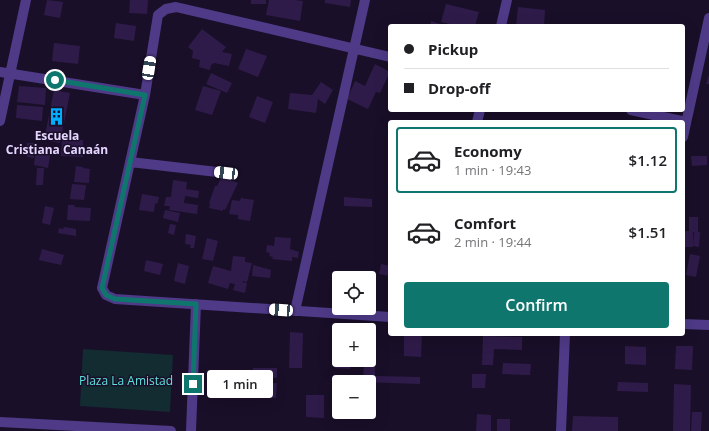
<!DOCTYPE html>
<html lang="en">
<head>
<meta charset="utf-8">
<style>
  body { margin:0; font-family:"Open Sans",sans-serif; background:#f6f6f6; color:#202124; height:100vh; display:flex; flex-direction:column; font-size:15px; white-space:nowrap }
  * { box-sizing:border-box; margin:0 }
  p { font-size:13px; color:#757577 }
  .icon { flex:none; width:22px; height:22px; fill:none; stroke:currentColor; stroke-width:2; stroke-linecap:round; stroke-linejoin:round }
  .map { position:relative; flex:1; overflow:hidden }
  .sheet { position:absolute; left:388px; top:120px; width:297px; height:216px; display:flex; flex-direction:column; background:#fff; border-radius:4px; box-shadow:0 4px 16px #0002 }
  .sheet>* { flex:none }
  .banner { position:absolute; left:388px; top:24px; width:297px; height:88px; border-radius:4px; box-shadow:0 4px 16px #0002; display:grid; align-content:center; height:88px; padding:0 16px; background:#fff }
  .controls { position:absolute; left:332px; top:271px; display:grid; gap:8px }
  .controls a { display:grid; place-items:center; width:44px; height:44px; border-radius:4px; background:#fff; box-shadow:0 4px 16px #0002; font-size:20px }
  .end { position:absolute; width:18px; height:18px; margin:-9px; border:5px solid #0f766e; background:#fff; box-shadow:0 0 0 2px #fff }
  .from { border-radius:50% }
  .bubble { position:absolute; height:28px; border-radius:4px; background:#fff; box-shadow:0 4px 16px #0002; font-size:13px; font-weight:600; line-height:28px; text-align:center }
  .car { position:absolute; width:12px; height:24px; margin:-12px -6px; border-radius:5px; box-shadow:0 0 3px 1px #0007; background:linear-gradient(#fff 24%,#345 0 40%,#fff 0 76%,#345 0 86%,#fff 0) }
  .banner b { display:flex; align-items:center; gap:14px; height:38px; font-size:15px }
  .banner b+b { border-top:1px solid #e0e0e0 }
  .banner i { width:10px; height:10px; background:#202124 }
  ul { padding:7px 0 0; list-style:none }
  li { display:flex; align-items:center; gap:12px; height:66px; margin:0 8px 6px; padding:0 8px; border:2px solid transparent; border-radius:4px }
  li div { flex:1 }
  li b { display:block; font-size:15px }
  li em { font-style:normal; font-weight:600 }
  li.current { border-color:#0f766e }
  li>.icon { width:36px; height:36px; stroke-width:1.5 }
  .primary-button { display:flex; gap:8px; margin-top:auto; padding:8px 16px }
  .primary-button a { flex:1; height:46px; border-radius:4px; background:#0f766e; color:#fff; font-size:16px; font-weight:600; line-height:46px; text-align:center }
  .map>svg:first-child { display:block }
  .green { fill:#122c32 }
  .building { fill:#2f1b49 }
  .lines { fill:none; stroke-linecap:round; stroke-linejoin:round }
  .minor { stroke:#4e3a87; stroke-width:10 }
  .route { stroke:#0f766e; stroke-width:5 }
  .labels { text-anchor:middle; stroke-width:3; stroke-linejoin:round; paint-order:stroke }
  .poi-label { font-size:12px; font-weight:bold; fill:#e4d6ff; stroke:#190f28 }
  .park-label { font-size:12px; fill:#5fe2de; stroke:#190f28 }
</style>
</head>
<body>
<div class="map">
<svg width="709" height="431" viewBox="0 0 709 431">
  <rect width="100%" height="100%" fill="#190f28"/>
  <path class="green" d="M 83,349 L 173,355 L 170,412 L 80,406 Z"/>
  <path class="building" d="M 47,0 L 63,2 L 60,18 L 44,15 Z
    M 130,0 L 148,0 L 147,14 L 129,13 Z
    M 251,0 L 266,0 L 266,4 L 251,4 Z
    M 269,0 L 295,0 L 303,1 L 300,21 L 266,15 Z
    M 325,0 L 351,0 L 350,7 L 325,3 Z
    M 446,4 L 479,12 L 475,26 L 458,26 L 441,22 Z
    M 518,7 L 545,10 L 544,26 L 516,26 Z
    M 431,21 L 446,26 L 430,26 Z
    M 116,23 L 136,26 L 134,41 L 114,38 Z
    M 202,29 L 226,47 L 222,52 L 232,54 L 229,66 L 214,63 L 211,65 L 210,70 L 199,67 L 200,60 L 192,58 L 193,51 L 188,47 Z
    M 54,43 L 80,46 L 78,64 L 52,61 Z
    M 246,49 L 267,56 L 258,77 L 238,69 Z
    M 375,64 L 390,72 L 380,93 L 376,92 L 368,109 L 347,99 L 355,81 L 365,86 Z
    M 211,73 L 232,83 L 227,93 L 206,84 Z
    M 709,75 L 709,84 L 706,84 Z
    M 321,82 L 333,90 L 325,104 L 318,99 L 316,113 L 288,109 L 290,93 L 312,95 Z
    M 19,86 L 46,88 L 45,105 L 17,102 Z
    M 203,86 L 221,91 L 212,115 L 195,110 Z
    M 54,90 L 70,93 L 60,143 L 44,140 Z
    M 257,96 L 273,102 L 265,123 L 249,117 Z
    M 17,105 L 43,107 L 42,121 L 16,118 Z
    M 62,139 L 83,140 L 83,157 L 61,156 Z
    M 27,143 L 35,143 L 34,158 L 27,157 Z
    M 36,147 L 51,149 L 48,168 L 34,165 Z
    M 691,156 L 707,156 L 707,165 L 692,166 Z
    M 76,166 L 83,167 L 83,168 L 90,169 L 89,183 L 74,182 Z
    M 37,168 L 44,168 L 43,185 L 36,185 Z
    M 222,176 L 238,183 L 225,210 L 223,209 L 223,211 L 209,208 L 210,203 L 209,203 L 215,186 L 217,186 Z
    M 173,180 L 187,182 L 186,189 L 199,191 L 198,198 L 185,196 L 184,203 L 198,205 L 197,214 L 169,210 L 170,206 L 164,206 L 166,197 L 171,197 Z
    M 72,184 L 86,185 L 84,200 L 70,199 Z
    M 142,194 L 159,197 L 157,204 L 155,203 L 154,212 L 139,210 Z
    M 344,197 L 372,199 L 372,207 L 344,206 Z
    M 241,198 L 254,200 L 250,221 L 238,219 L 238,215 L 229,214 L 232,200 L 240,201 Z
    M 68,205 L 75,205 L 74,207 L 91,208 L 90,221 L 67,220 Z
    M 45,206 L 54,208 L 50,225 L 42,223 Z
    M 165,210 L 180,213 L 178,222 L 163,218 Z
    M 689,217 L 698,217 L 698,232 L 693,232 L 693,247 L 683,247 L 683,231 L 689,231 Z
    M 170,224 L 176,225 L 174,235 L 168,233 Z
    M 64,227 L 76,229 L 76,236 L 58,233 L 59,228 L 63,229 Z
    M 694,232 L 700,232 L 699,247 L 693,246 Z
    M 186,234 L 196,236 L 194,248 L 190,248 L 191,245 L 185,244 Z
    M 275,237 L 291,238 L 290,249 L 299,252 L 298,258 L 292,257 L 292,261 L 272,259 L 273,257 L 269,256 L 270,253 L 266,252 L 267,245 L 274,246 Z
    M 207,238 L 218,241 L 213,261 L 202,259 Z
    M 42,249 L 64,255 L 61,265 L 39,260 Z
    M 690,254 L 700,256 L 696,277 L 686,275 Z
    M 233,256 L 245,257 L 245,262 L 252,263 L 247,282 L 243,281 L 242,282 L 247,283 L 245,293 L 233,290 L 235,284 L 230,283 L 228,289 L 208,283 L 213,266 L 231,271 Z
    M 146,260 L 163,264 L 160,275 L 144,271 Z
    M 178,263 L 189,266 L 185,284 L 174,281 Z
    M 381,264 L 390,266 L 390,276 L 379,274 Z
    M 253,265 L 271,270 L 270,278 L 252,276 Z
    M 290,332 L 303,333 L 302,368 L 289,368 Z
    M 404,334 L 422,334 L 421,357 L 404,356 Z
    M 483,336 L 522,337 L 522,350 L 494,349 L 493,365 L 482,365 Z
    M 625,346 L 646,347 L 646,365 L 625,364 Z
    M 676,346 L 693,346 L 692,370 L 675,369 Z
    M 336,354 L 339,354 L 339,360 L 350,360 L 350,369 L 335,368 Z
    M 364,360 L 375,360 L 375,376 L 420,377 L 420,384 L 363,382 Z
    M 503,363 L 531,364 L 530,375 L 502,374 Z
    M 253,368 L 277,368 L 277,378 L 253,377 Z
    M 472,374 L 486,374 L 485,388 L 472,388 Z
    M 618,382 L 648,383 L 648,392 L 617,391 Z
    M 262,383 L 277,383 L 276,398 L 261,397 Z
    M 674,384 L 691,385 L 690,431 L 673,431 Z
    M 306,395 L 324,395 L 324,418 L 306,417 Z
    M 692,412 L 702,412 L 701,431 L 691,431 Z
    M 477,414 L 491,415 L 491,431 L 476,431 Z
    M 573,416 L 618,417 L 618,431 L 572,431 Z
    M 497,419 L 510,419 L 510,431 L 497,431 Z"/>
  <g class="lines">
    <path class="minor" d="M 501,26 L 507,0
      M 390,57 L 176,7 L 166,9 L 158,15 L 145,95 L 102,288 L 106,295 L 115,299 L 390,317
      M 0,72 L 145,95
      M 631,110 L 686,122
      M 0,121 L 26,0
      M 477,122 L 480,110
      M 683,137 L 709,18
      M 130,162 L 226,173
      M 295,311 L 365,0
      M 683,324 L 709,325
      M 0,422 L 171,431
      M 191,431 L 196,304
      M 561,431 L 565,334"/>
  </g>
  <g class="lines">
    <path class="route" d="M 55,80 L 145,95 L 102,288 L 106,295 L 115,299 L 196,304 L 193,384"/>
  </g>
  <defs>
    <symbol id="building-bare" viewBox="-9 -9 18 18"><path d="M-4-6H4V6H1V3H-1V6H-4ZM-2.5-4.3h1.7v1.8h-1.7ZM.8-4.3h1.7v1.8H.8ZM-2.5-1h1.7V.8h-1.7ZM.8-1h1.7V.8H.8Z" fill="#02adff" stroke="#190f28" stroke-width="2.5" paint-order="stroke"/></symbol>
  </defs>
  <g fill-rule="evenodd">
    <use href="#building-bare" x="44" y="104" width="25" height="25"/>
  </g>
  <g class="labels">
    <g class="poi-label">
      <text x="57" y="140">Escuela<tspan x="57" dy="14">Cristiana Canaán</tspan></text>
    </g>
    <g class="park-label">
      <text x="126" y="385">Plaza La Amistad</text>
    </g>
  </g>
</svg>
<div class="controls">
<a><svg class="icon" aria-label="locate" viewBox="0 0 24 24"><circle cx="12" cy="12" r="6"/><path d="M12 2v4M12 18v4M2 12h4M18 12h4"/></svg></a>
<a>+</a>
<a>−</a>
</div>
<i class="end from" style="left:55px;top:80px"></i>
<i class="end" style="left:193px;top:384px"></i>
<div class="bubble" style="left:207px;top:370px;width:66px">1 min</div>
<i class="car" style="left:149px;top:68px;rotate:9deg"></i>
<i class="car" style="left:226px;top:173px;rotate:277deg"></i>
<i class="car" style="left:281px;top:310px;rotate:274deg"></i>
<div class="banner">
<b><i class="from"></i>Pickup</b>
<b><i></i>Drop-off</b>
</div>
<section class="sheet">
<ul>
<li class="current"><svg class="icon" aria-label="car" viewBox="0 0 24 24"><path d="M5 17H2v-5l4-1 3-4h7l3 4 3 1v5h-3M9 17h6M6 11h13"/><circle cx="7" cy="17" r="2"/><circle cx="17" cy="17" r="2"/></svg><div><b>Economy</b><p>1 min · 19:43</p></div><em>$1.12</em></li>
<li><svg class="icon" aria-label="car" viewBox="0 0 24 24"><path d="M5 17H2v-5l4-1 3-4h7l3 4 3 1v5h-3M9 17h6M6 11h13"/><circle cx="7" cy="17" r="2"/><circle cx="17" cy="17" r="2"/></svg><div><b>Comfort</b><p>2 min · 19:44</p></div><em>$1.51</em></li>
</ul>
<div class="primary-button"><a>Confirm</a></div>
</section>
</div>
</body>
</html>
